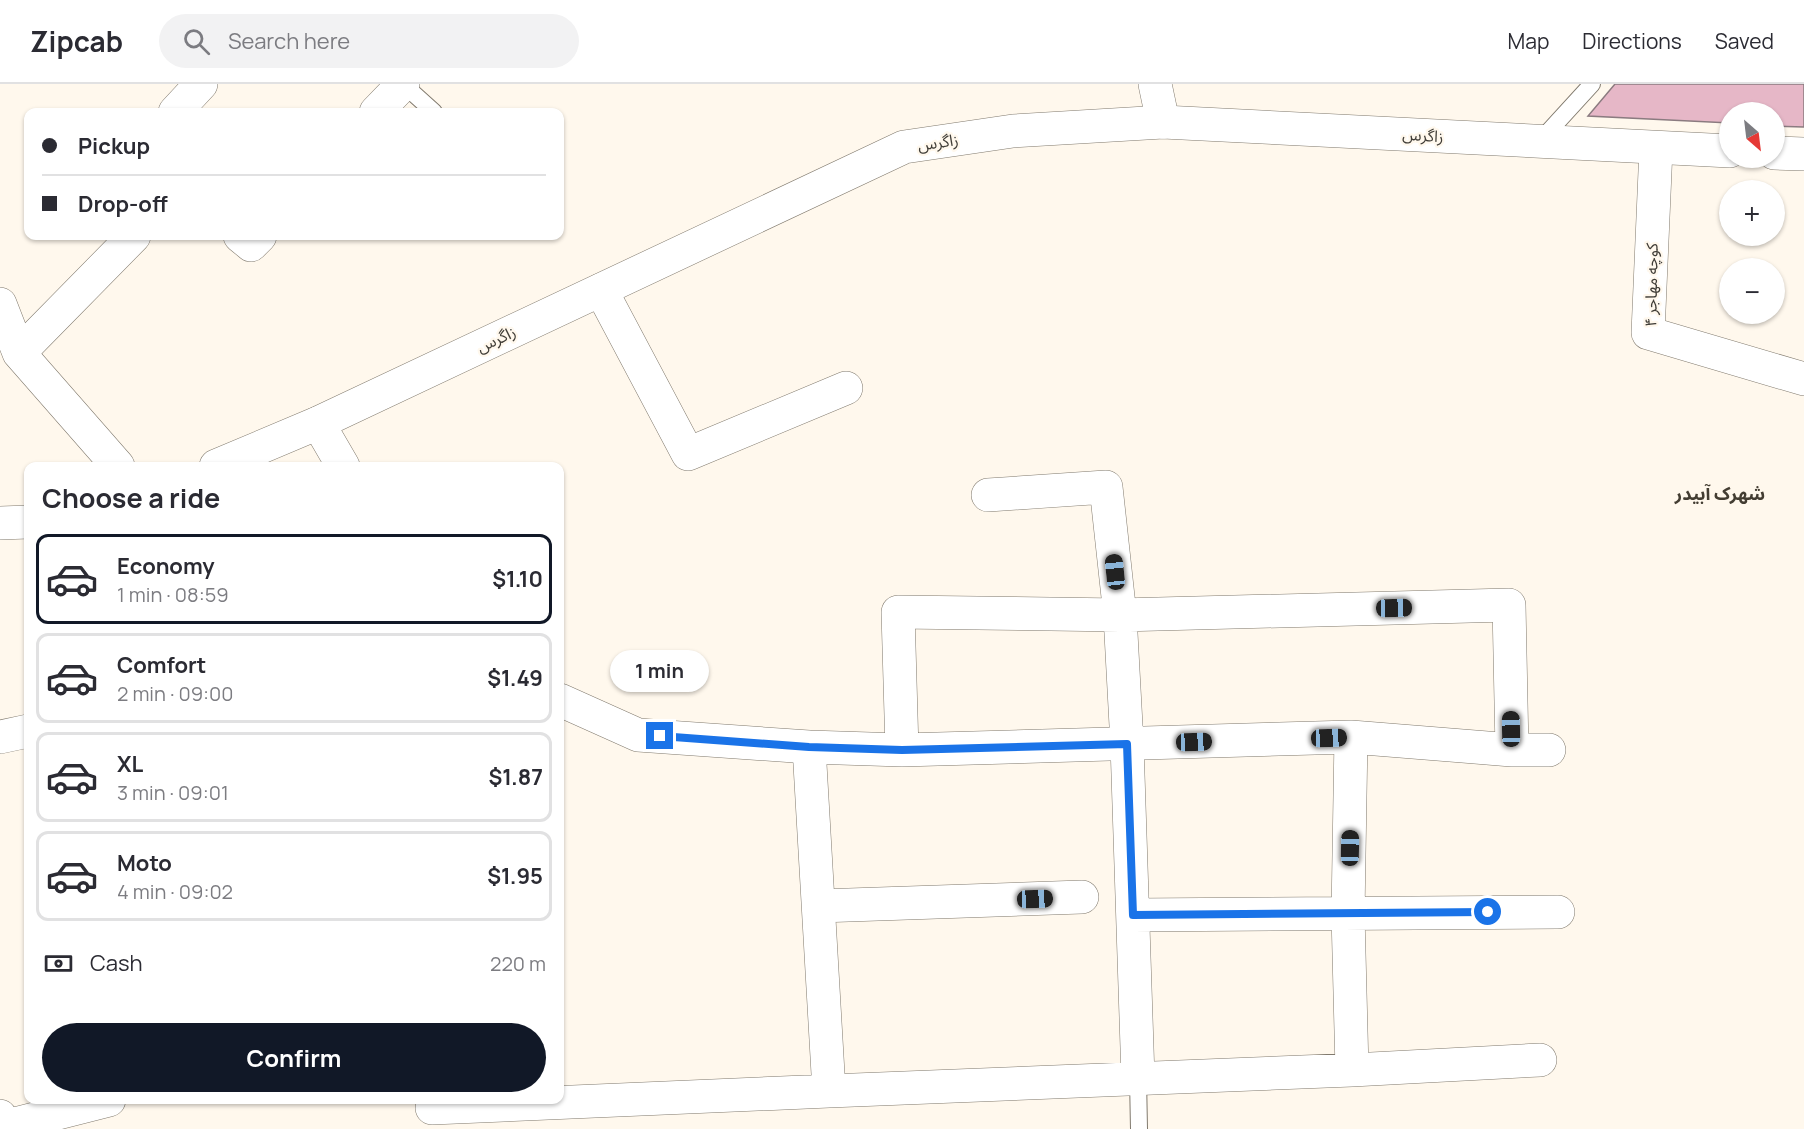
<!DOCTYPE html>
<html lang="en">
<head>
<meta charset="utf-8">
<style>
  body { margin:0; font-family:Manrope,"Noto Sans Arabic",sans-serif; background:#f2f2f3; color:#2b2b33; height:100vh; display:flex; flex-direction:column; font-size:22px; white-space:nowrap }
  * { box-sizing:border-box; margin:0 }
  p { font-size:20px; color:#7c7c81 }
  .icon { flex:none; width:33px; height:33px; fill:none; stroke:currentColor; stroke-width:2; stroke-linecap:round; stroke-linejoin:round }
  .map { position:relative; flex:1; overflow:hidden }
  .side { position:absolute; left:24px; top:378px; width:540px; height:642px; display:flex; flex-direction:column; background:#fff; border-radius:12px; box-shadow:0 2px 4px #0004 }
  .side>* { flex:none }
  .banner { position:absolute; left:24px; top:24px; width:540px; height:132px; border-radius:12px; box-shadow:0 2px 4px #0004; display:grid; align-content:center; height:132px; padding:0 18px; background:#fff }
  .needle { width:39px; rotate:152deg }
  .tools { position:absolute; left:1719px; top:18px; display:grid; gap:12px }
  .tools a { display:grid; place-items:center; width:66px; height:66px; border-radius:50%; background:#fff; box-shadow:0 2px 4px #0004; font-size:30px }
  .end { position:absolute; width:27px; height:27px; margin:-14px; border:8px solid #1a73e8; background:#fff; box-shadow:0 0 0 3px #fff }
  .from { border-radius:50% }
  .bubble { position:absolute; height:42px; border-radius:21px; background:#fff; box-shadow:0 2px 4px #0004; font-size:20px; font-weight:700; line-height:42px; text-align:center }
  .car { position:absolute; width:18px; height:36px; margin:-18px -9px; border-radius:8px; box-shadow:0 0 4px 2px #0007; background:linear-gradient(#222 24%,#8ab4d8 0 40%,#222 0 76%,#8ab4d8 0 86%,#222 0) }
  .banner b { display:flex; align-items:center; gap:21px; height:57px; font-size:22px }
  .banner b+b { border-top:2px solid #e1e1e2 }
  .banner i { width:15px; height:15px; background:#2b2b33 }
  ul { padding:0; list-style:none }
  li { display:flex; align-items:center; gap:18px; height:90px; margin:0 12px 9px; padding:0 6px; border:3px solid #e1e1e2; border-radius:12px }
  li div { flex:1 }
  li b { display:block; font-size:22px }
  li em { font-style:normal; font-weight:700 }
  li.on { border-color:#111827 }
  li>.icon { width:54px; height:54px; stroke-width:1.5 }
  h2 { padding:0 18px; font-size:27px; line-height:72px }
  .pay { display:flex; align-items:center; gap:15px; height:66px; padding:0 18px; font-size:22px }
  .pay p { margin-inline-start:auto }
  .primary-button { display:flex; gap:12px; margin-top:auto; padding:12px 18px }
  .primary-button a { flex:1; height:69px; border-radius:36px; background:#111827; color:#fff; font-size:24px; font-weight:700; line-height:69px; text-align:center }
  header { display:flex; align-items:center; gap:36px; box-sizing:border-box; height:84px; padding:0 30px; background:#fff; border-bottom:2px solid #e1e1e2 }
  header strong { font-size:28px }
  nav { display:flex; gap:33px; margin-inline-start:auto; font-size:21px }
  .search { width:420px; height:54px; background:#f2f2f3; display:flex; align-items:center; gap:15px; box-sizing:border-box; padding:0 21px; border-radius:33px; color:#7c7c81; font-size:22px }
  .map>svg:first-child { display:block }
  .building { fill:#e6b7c7; stroke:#8b7b80; stroke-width:1.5 }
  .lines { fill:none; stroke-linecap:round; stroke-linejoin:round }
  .service-casing { stroke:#817a6e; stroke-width:18 }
  .minor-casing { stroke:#817a6e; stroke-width:34 }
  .tertiary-casing { stroke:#817a6e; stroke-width:34 }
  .service { stroke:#fff; stroke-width:16 }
  .minor { stroke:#fff; stroke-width:33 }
  .tertiary { stroke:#fff; stroke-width:33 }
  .route { stroke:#1a73e8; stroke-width:8 }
  .labels { text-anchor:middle; stroke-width:4.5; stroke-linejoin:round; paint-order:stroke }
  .street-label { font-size:16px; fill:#403d37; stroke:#fff8ed }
  .neighbourhood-label { font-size:18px; font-weight:bold; fill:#433d32; stroke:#fff8ed }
</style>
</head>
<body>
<header>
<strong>Zipcab</strong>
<div class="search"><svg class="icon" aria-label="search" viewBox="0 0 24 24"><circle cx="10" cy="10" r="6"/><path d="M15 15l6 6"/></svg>Search here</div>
<nav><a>Map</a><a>Directions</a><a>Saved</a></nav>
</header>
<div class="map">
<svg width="1804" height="1045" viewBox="0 0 1804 1045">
  <rect width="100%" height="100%" fill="#fff8ed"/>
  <path class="building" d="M 1615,0 L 1804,0 L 1804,43 L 1774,42 L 1774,28 L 1730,28 L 1730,39 L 1588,32 Z"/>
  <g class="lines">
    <defs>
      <path id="service" d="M 403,0 L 434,28
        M 1539,58 L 1592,0
        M 1138,994 L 1139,1045"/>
      <path id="minor" d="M 1155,0 L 1163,38
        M 175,28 L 201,0
        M 376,28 L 403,0
        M 1656,64 L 1648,249 L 1804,295
        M 240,152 L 251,161 L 260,152
        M 601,206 L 688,370 L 846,304
        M 0,220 L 19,269 L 118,382
        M 19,269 L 134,152
        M 318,339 L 343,382
        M 988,411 L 1106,403 L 1120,531 L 1127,660 L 1138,994
        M 560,616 L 638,651 L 809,663 L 829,1007 L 1352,986 L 1540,976
        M 0,653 L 28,647
        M 1351,653 L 1348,830 L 1352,986
        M 809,663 L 902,666 L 1351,653 L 1512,666 L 1549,666
        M 902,666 L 898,528 L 1120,531 L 1509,521 L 1512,666
        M 819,822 L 1082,813
        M 1133,831 L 1558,828
        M 432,1024 L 829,1007
        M 0,1032 L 3,1043 L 109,1016"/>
      <path id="tertiary" d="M 1774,69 L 1804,70
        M 216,382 L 318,339 L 904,63 L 1013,47 L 1163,38 L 1730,67
        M 0,439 L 28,438"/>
    </defs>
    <use href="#service" class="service-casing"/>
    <use href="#minor" class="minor-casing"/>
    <use href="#tertiary" class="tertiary-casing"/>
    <use href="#service" class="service"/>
    <use href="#minor" class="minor"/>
    <use href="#tertiary" class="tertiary"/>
  </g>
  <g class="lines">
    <path class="route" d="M 660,652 L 809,663 L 902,666 L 1127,660 L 1133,831 L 1488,828"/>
  </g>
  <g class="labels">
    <g class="street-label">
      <text transform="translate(1423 51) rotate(4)" y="6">زاگرس</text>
      <text transform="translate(938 58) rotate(-8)" y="6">زاگرس</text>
      <text transform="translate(1651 201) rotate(-89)" y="6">کوچه مهاجر ۴</text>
      <text transform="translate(496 255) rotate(-25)" y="6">زاگرس</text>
    </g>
    <g class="neighbourhood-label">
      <text x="1720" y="416">شهرک آبیدر</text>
    </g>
  </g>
</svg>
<div class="tools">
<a><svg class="needle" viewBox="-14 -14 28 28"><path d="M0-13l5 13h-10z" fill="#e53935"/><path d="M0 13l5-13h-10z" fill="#7c7c81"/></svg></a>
<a>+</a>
<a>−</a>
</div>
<i class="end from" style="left:1488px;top:828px"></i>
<i class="end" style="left:660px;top:652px"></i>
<div class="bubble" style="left:610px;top:566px;width:99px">1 min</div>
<i class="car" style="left:1115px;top:488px;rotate:354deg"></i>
<i class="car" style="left:1394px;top:524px;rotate:89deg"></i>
<i class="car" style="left:1511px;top:645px;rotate:359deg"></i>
<i class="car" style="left:1329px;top:654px;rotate:88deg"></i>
<i class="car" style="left:1194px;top:658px;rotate:88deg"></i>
<i class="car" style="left:1350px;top:764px;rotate:1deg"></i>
<i class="car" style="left:1035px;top:815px;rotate:88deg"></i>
<div class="banner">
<b><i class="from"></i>Pickup</b>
<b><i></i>Drop-off</b>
</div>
<section class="side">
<h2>Choose a ride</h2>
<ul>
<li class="on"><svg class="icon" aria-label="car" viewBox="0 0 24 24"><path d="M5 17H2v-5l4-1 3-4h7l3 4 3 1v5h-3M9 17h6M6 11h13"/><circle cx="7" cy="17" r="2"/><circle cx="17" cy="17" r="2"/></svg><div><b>Economy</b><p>1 min · 08:59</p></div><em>$1.10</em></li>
<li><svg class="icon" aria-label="car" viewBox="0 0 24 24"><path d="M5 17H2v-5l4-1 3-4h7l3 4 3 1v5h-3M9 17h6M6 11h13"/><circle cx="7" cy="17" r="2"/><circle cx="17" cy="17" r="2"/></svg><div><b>Comfort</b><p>2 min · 09:00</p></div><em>$1.49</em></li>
<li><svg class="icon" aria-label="car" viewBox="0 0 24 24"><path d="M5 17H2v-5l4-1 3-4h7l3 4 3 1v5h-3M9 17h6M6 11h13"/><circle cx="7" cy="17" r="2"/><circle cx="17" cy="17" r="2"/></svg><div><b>XL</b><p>3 min · 09:01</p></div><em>$1.87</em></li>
<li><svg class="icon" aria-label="car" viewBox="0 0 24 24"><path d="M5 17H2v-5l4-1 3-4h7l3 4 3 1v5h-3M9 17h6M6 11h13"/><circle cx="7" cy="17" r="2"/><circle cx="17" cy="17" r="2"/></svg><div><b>Moto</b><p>4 min · 09:02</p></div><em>$1.95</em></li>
</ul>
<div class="pay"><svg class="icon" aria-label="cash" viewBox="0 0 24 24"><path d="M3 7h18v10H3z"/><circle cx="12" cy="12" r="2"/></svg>Cash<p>220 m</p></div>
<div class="primary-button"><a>Confirm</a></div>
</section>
</div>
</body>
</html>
